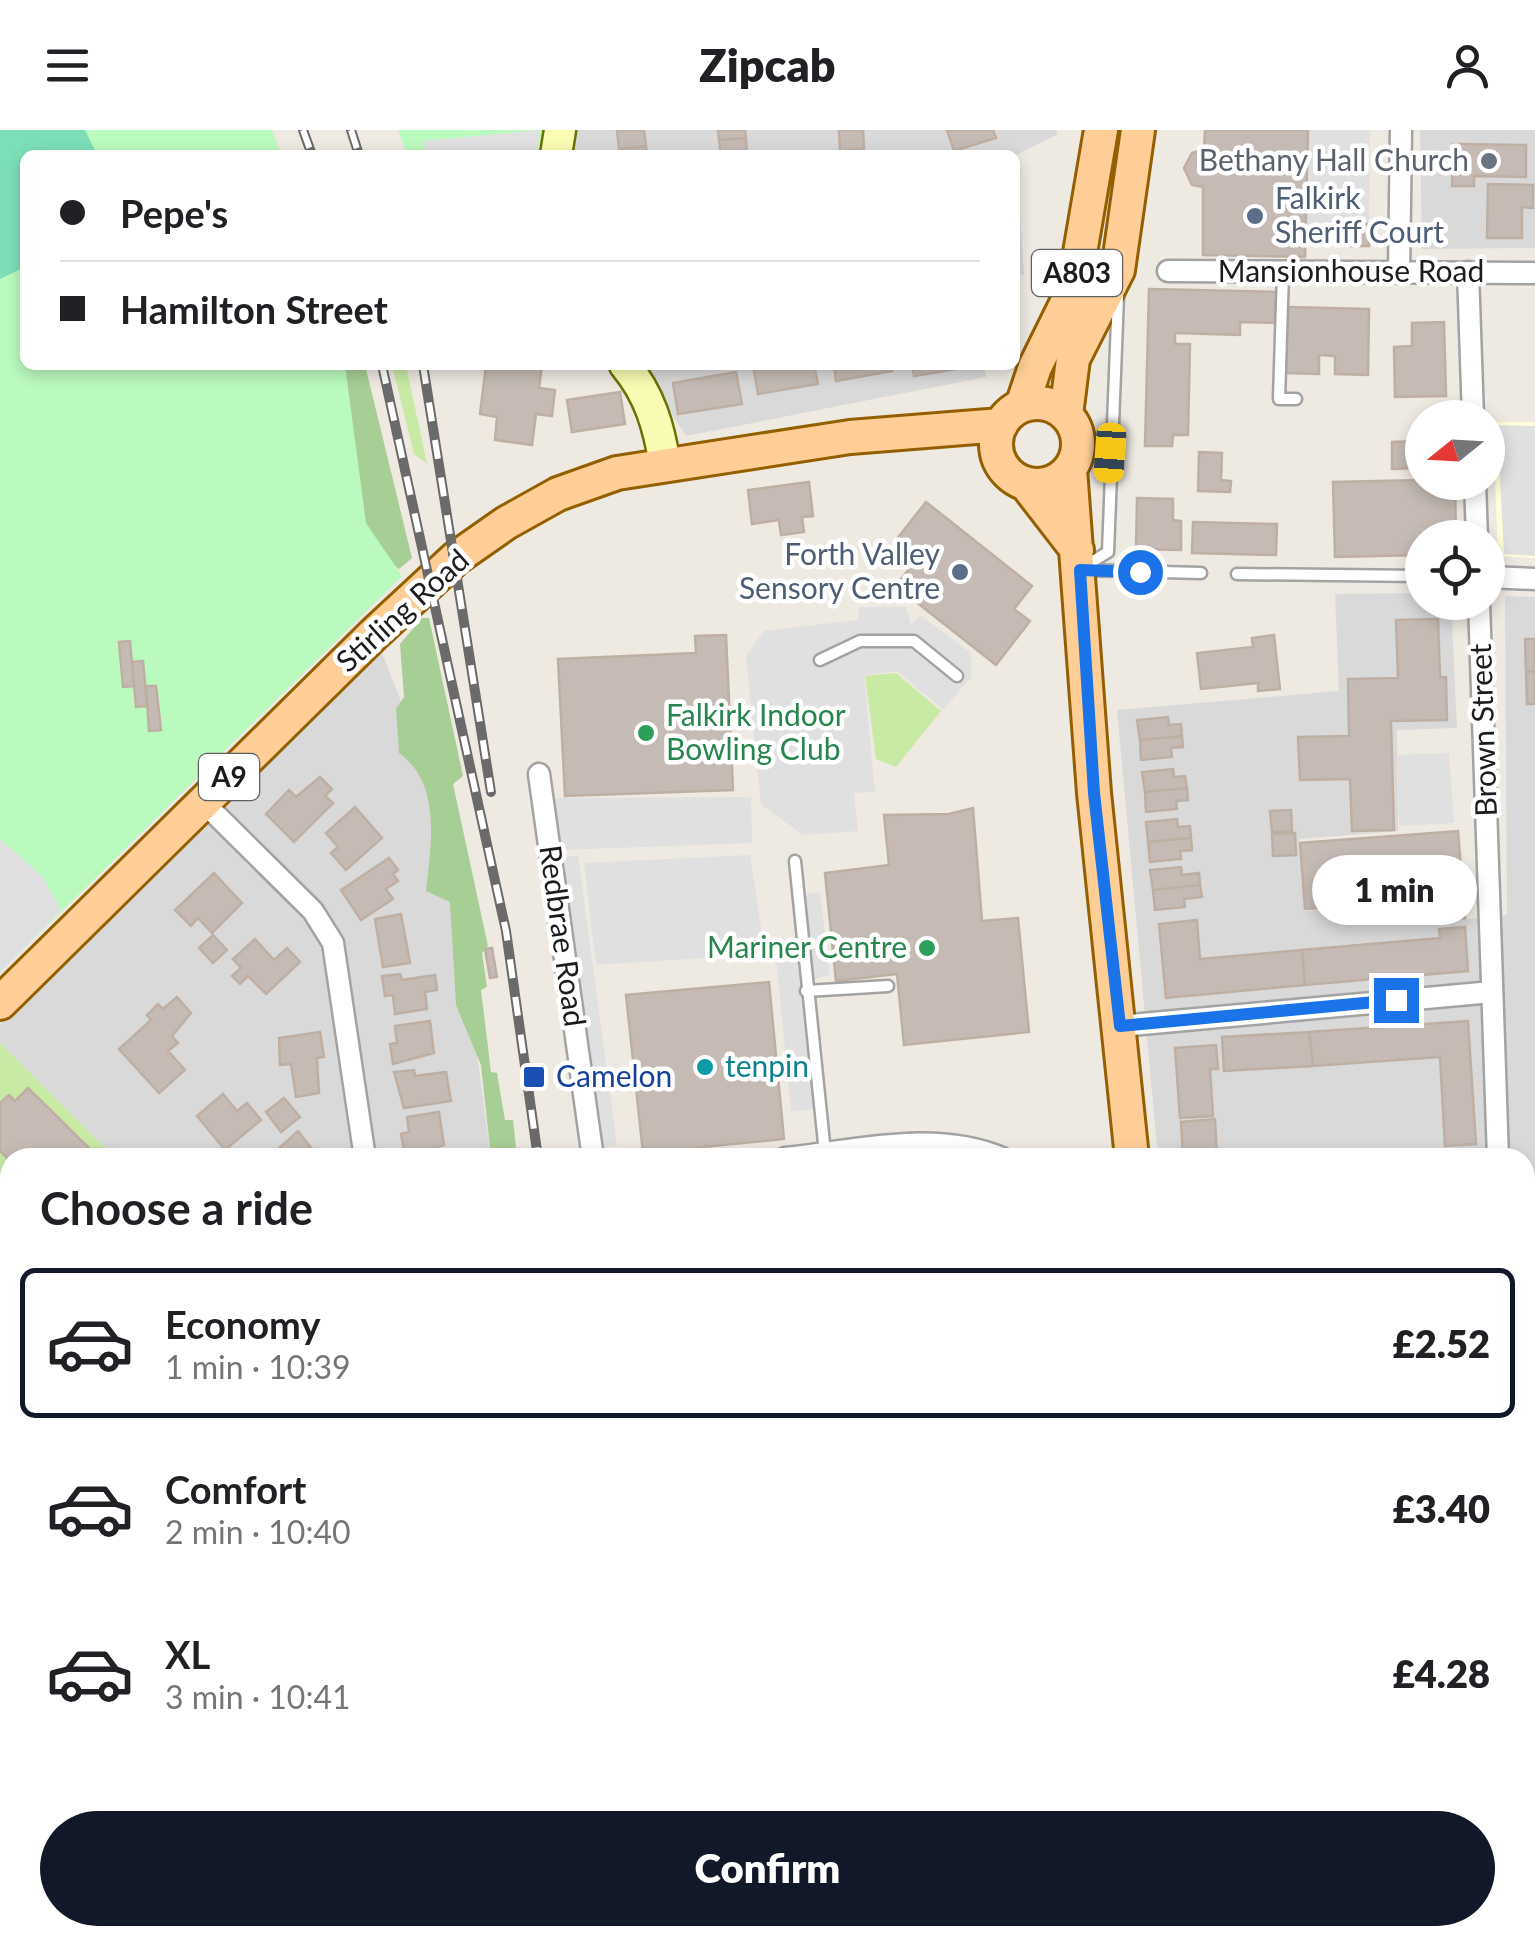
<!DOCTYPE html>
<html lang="en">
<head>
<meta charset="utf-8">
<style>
  body { margin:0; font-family:Lato,sans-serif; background:#f2f2f2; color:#202124; height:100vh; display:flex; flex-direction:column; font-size:38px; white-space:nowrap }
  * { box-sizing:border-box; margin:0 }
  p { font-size:32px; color:#757577 }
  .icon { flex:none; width:55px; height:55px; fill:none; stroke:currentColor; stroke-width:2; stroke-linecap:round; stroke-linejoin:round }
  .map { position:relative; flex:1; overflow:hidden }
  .sheet { position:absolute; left:0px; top:1018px; width:1535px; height:798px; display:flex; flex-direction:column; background:#fff; border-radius:30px 30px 0 0; box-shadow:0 5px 15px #0003 }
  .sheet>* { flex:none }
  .top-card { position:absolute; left:20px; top:20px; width:1000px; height:220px; border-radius:15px; box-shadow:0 5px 15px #0003; display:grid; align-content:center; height:220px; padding:0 40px; background:#fff }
  .needle { width:65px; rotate:252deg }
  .buttons { position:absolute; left:1405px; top:270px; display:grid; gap:20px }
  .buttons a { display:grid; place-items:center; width:100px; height:100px; border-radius:50%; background:#fff; box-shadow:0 5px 15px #0003; font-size:50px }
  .end { position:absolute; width:45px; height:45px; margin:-22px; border:12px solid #1a73e8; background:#fff; box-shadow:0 0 0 5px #fff }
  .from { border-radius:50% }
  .bubble { position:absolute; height:70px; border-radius:35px; background:#fff; box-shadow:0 5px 15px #0003; font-size:32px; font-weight:800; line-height:70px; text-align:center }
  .car { position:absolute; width:30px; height:60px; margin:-30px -15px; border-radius:12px; box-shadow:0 0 8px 2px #0007; background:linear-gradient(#f5c518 24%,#345 0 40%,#f5c518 0 76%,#345 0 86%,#f5c518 0) }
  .top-card b { display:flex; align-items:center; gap:35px; height:95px; font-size:38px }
  .top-card b+b { border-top:2px solid #e0e0e0 }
  .top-card i { width:25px; height:25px; background:#202124 }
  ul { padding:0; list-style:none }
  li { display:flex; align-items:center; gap:30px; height:150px; margin:0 20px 15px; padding:0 20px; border:5px solid transparent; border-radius:15px }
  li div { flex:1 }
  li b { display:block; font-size:38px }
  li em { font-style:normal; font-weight:800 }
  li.current { border-color:#111827 }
  li>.icon { width:90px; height:90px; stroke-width:1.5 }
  h2 { padding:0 40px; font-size:45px; line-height:120px }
  .action { display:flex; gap:20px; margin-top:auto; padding:20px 40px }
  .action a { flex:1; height:115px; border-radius:60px; background:#111827; color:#fff; font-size:40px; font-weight:800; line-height:115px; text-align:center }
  header { display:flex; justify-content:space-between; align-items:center; height:130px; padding:0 40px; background:#fff; font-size:45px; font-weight:800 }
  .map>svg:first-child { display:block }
  .residential { fill:#dad9d9 }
  .commercial { fill:#efcfcf }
  .education { fill:#fffed8 }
  .grass { fill:#c8eaa4 }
  .forest { fill:#a7ce94 }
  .park { fill:#bbfabf }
  .pitch { fill:#7cdfb7 }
  .parking { fill:#e0e0e0 }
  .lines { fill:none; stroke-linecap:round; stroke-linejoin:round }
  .stream { stroke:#a0d0dd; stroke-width:6 }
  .building { fill:#c5bbb4; stroke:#bfafa3; stroke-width:2.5 }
  .lane-casing { stroke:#a3a3a3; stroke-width:15 }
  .street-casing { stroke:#a3a3a3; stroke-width:25 }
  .secondary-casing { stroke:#6a7302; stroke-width:35 }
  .primary-casing { stroke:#935f00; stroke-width:38 }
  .lane { stroke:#fff; stroke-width:10 }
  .street { stroke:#fff; stroke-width:20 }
  .secondary { stroke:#f9fbb2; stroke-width:30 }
  .primary { stroke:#fece96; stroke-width:32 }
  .rail-casing { stroke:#6a6a6a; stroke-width:10 }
  .rail { stroke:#fff; stroke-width:6; stroke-dasharray:19; stroke-linecap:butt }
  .route { stroke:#1a73e8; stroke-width:12 }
  .worship-dot { fill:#6b7280; stroke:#fff; stroke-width:4 }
  .service-dot { fill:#5c6f8a; stroke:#fff; stroke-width:4 }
  .leisure-dot { fill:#2e9e5b; stroke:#fff; stroke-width:4 }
  .culture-dot { fill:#0f9aa8; stroke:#fff; stroke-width:4 }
  .transit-dot { fill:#1a4fb4; stroke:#fff; stroke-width:4 }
  .labels { text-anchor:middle; stroke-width:9; stroke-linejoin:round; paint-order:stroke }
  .shield { fill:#fff; stroke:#606060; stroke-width:2.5 }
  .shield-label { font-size:28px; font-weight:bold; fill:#1c1c1c }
  .worship-label { font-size:30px; fill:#5b616d; stroke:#fff; text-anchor:end }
  .service-label { font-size:30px; fill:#4e5e75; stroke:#fff; text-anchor:start }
  .street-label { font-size:30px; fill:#1c1c1c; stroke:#fff }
  .leisure-label { font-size:30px; fill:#27864d; stroke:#fff; text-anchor:start }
  .culture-label { font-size:30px; fill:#0d838f; stroke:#fff; text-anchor:start }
  .transit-label { font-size:30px; fill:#164399; stroke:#fff; text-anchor:start }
</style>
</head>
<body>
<header><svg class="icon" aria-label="menu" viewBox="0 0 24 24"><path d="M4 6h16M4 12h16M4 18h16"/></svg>Zipcab<svg class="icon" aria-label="person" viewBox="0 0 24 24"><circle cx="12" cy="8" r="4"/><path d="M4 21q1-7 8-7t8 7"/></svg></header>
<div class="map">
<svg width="1535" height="1814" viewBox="0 0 1535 1814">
  <rect width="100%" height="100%" fill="#eee9e1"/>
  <path class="residential" d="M 548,0 L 1056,0 L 1058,4 L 1016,25 L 1024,145 L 1015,145 L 1015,25 L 543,25 Z
    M 1420,0 L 1535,0 L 1535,118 L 1422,119 Z
    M 619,235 L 984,235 L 986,247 L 686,306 L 661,268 Z
    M 1422,463 L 1422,472 L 1451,473 L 1457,598 L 1397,600 L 1398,701 L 1299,709 L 1304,781 L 1427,771 L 1428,793 L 1507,785 L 1505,466 L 1535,467 L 1535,1618 L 1525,1539 L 1525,1028 L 1158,1027 L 1117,580 L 1339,561 L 1335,464 Z
    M 380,518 L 416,609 L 455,762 L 491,1027 L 114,1027 L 0,913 L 0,894 Z
    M 1535,1743 L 1535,1814 L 1313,1814 L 1341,1805 L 1525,1805 L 1525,1746 Z"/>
  <path class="commercial" d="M 598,1805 L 1167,1805 L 1168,1814 L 598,1814 Z"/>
  <path class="education" d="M 1493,292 L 1535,292 L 1535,428 L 1498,426 Z"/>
  <path class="grass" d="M 392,235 L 406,235 L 427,334 L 414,324 Z
    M 896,543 L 941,581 L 896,637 L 876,629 L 865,546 Z
    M 0,913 L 114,1027 L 10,1028 L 10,1805 L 508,1805 L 508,1814 L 0,1814 Z"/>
  <path class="forest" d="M 278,235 L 365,235 L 412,428 L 399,439 L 376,420 Z
    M 422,488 L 429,488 L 463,646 L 453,654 L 488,816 L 482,823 L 487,857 L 481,860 L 491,942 L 497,943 L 505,990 L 513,990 L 517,1027 L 491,1027 L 481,935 L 456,875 L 450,772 L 426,761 C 431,714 442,654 399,623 L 396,579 L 404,567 L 400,514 Z
    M 214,1805 L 420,1805 L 421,1809 L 417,1814 L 218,1814 Z"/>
  <path class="park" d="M 0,0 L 272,0 L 281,25 L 25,25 L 25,235 L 345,235 L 366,393 L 402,446 L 0,842 Z
    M 398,0 L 548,0 L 543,25 L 407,25 Z"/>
  <path class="pitch" d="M 0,0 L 85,0 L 97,25 L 25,25 L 25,137 L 0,149 Z"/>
  <path class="parking" d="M 539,0 L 538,25 L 426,25 L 423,11 Z
    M 1308,0 L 1370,0 L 1369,94 L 1350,94 L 1349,116 L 1306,115 Z
    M 1497,295 L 1535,296 L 1535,426 L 1504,424 Z
    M 859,477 L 906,477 L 911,495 L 920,485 L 971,523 L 971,547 L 943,580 L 897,541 L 864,545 L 875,662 L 854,663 L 858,701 L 803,705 L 761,674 L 746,526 L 764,501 L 858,490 Z
    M 1449,623 L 1454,693 L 1399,696 L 1397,625 Z
    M 751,667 L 752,713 L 558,720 L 552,668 Z
    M 0,709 L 43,747 L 61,780 L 0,843 Z
    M 750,725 L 765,824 L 596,835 L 584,733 Z
    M 578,726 L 617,1015 L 580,1022 L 543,728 Z
    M 820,762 L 830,845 L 813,849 L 826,979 L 791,981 L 775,818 L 808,813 L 804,764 Z
    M 650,1805 L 984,1805 L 955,1814 L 652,1814 Z"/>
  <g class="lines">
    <path class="stream" d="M 0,1535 L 10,1543
      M 0,1657 L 10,1670
      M 21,1814 L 24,1805"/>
  </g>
  <path class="building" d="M 617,0 L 644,0 L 646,16 L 619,19 Z
    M 718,0 L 745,0 L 746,8 L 719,10 Z
    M 839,0 L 863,0 L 864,19 L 840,21 Z
    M 947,0 L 993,0 L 996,8 L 954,21 Z
    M 1205,0 L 1308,0 L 1305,127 L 1203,125 L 1203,57 L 1192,55 L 1184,38 L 1192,23 L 1204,19 Z
    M 746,8 L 747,25 L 721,25 L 719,10 Z
    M 1453,14 L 1526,15 L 1526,47 L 1474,46 L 1474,56 L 1452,56 Z
    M 646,16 L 647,25 L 619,25 L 619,19 Z
    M 1488,54 L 1533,55 L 1533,78 L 1522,77 L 1522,108 L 1487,108 Z
    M 1349,94 L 1369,94 L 1369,116 L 1349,116 Z
    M 1149,159 L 1280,162 L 1279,193 L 1240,192 L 1240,205 L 1175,203 L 1175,214 L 1190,214 L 1188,305 L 1173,305 L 1172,316 L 1145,316 Z
    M 1287,177 L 1369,179 L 1368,245 L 1335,244 L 1335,226 L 1319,225 L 1319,244 L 1286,243 Z
    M 1444,192 L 1446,266 L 1395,267 L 1394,217 L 1412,216 L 1412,193 Z
    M 486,235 L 542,235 L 539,258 L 555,260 L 552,286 L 536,284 L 532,315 L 495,310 L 497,287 L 480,284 Z
    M 753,235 L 814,235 L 818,254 L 758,264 Z
    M 834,235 L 891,235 L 892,241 L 836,251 Z
    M 912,235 L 968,235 L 968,237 L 914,246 Z
    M 736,242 L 742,274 L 678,284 L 673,253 Z
    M 620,262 L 625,294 L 572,302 L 567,270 Z
    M 1418,304 L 1422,304 L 1422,346 L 1419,338 L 1392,339 L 1392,312 L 1419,311 Z
    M 1199,322 L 1222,323 L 1221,350 L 1231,351 L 1230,362 L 1198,361 Z
    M 1422,350 L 1455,352 L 1456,408 L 1422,408 L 1422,425 L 1335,427 L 1333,352 Z
    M 809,352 L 813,386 L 802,387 L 804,402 L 781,405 L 779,390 L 752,394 L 748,360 Z
    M 1137,368 L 1173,369 L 1173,390 L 1181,391 L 1181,420 L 1136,419 Z
    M 926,372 L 1032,456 L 1014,479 L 1030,491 L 996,535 L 896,456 L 918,427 L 896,410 Z
    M 1193,392 L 1277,394 L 1276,425 L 1192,423 Z
    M 1438,489 L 1440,547 L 1446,547 L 1447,590 L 1391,591 L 1394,700 L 1352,701 L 1350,649 L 1300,650 L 1298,607 L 1349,606 L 1348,549 L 1398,548 L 1396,490 Z
    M 726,505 L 733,660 L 565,666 L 558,529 L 696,523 L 695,506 Z
    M 1274,505 L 1280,559 L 1258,561 L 1258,553 L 1201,559 L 1197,523 L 1253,517 L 1252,508 Z
    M 1525,509 L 1535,509 L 1535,541 L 1526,542 Z
    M 130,511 L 134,556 L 123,557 L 119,512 Z
    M 143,531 L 147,576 L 136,577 L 132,532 Z
    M 1535,541 L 1535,574 L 1527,574 L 1526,542 Z
    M 146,556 L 156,556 L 161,600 L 149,601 Z
    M 1168,587 L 1169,595 L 1181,594 L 1182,606 L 1140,610 L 1137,590 Z
    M 1182,606 L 1183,617 L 1171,618 L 1172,627 L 1141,630 L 1140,610 Z
    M 1173,639 L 1174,647 L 1185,646 L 1187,658 L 1145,662 L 1142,642 Z
    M 320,647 L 332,659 L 325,666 L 333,673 L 294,712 L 266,684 L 289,660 L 296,667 Z
    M 1187,658 L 1188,670 L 1176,671 L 1177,679 L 1146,682 L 1145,662 Z
    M 355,677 L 382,708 L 346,740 L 331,723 L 338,717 L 326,703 Z
    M 973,678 L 982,791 L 1018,788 L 1029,902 L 904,915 L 897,844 L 836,851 L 825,743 L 889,735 L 884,685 L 949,684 Z
    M 1291,680 L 1292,701 L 1272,702 L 1270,681 Z
    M 1177,689 L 1178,697 L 1190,696 L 1191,708 L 1148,712 L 1146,692 Z
    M 1458,701 L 1465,788 L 1430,790 L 1429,770 L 1305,779 L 1300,713 Z
    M 1295,703 L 1296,725 L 1273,726 L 1272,704 Z
    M 1191,708 L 1192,720 L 1180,721 L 1181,729 L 1150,732 L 1148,712 Z
    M 389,728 L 398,740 L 393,744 L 398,751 L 386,759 L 393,769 L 361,790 L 341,760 Z
    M 1181,737 L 1182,745 L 1199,743 L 1200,755 L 1153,760 L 1150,740 Z
    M 214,743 L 242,773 L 212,803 L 198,788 L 191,796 L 175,780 Z
    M 1200,755 L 1202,767 L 1184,769 L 1185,777 L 1155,780 L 1153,760 Z
    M 401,784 L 410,833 L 383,837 L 375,789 Z
    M 1197,790 L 1200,829 L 1302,820 L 1305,855 L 1166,868 L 1159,794 Z
    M 1465,797 L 1468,841 L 1305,855 L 1302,820 L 1440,808 L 1439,799 Z
    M 213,805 L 227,820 L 213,833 L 199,818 Z
    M 255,809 L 274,830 L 287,818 L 300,832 L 266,864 L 248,846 L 240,854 L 232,846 L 241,838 L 233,829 Z
    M 492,818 L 497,847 L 490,848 L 485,819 Z
    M 400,844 L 402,850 L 435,845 L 437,860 L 425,862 L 427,879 L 395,884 L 393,865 L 385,866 L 382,846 Z
    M 769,852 L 784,1009 L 643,1023 L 626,865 Z
    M 177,867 L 191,883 L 172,906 L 178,913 L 168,921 L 185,940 L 159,963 L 119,919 L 151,890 L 147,885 L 158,874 L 163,879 Z
    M 430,891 L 434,923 L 393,934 L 390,914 L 397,913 L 395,896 Z
    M 1468,891 L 1476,1014 L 1445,1016 L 1440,927 L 1313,936 L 1309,902 Z
    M 320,902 L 324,927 L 317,928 L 319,963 L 296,967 L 291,934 L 280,935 L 279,908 Z
    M 1309,902 L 1313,936 L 1224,941 L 1222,907 Z
    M 1216,915 L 1218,939 L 1210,939 L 1213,986 L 1180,988 L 1175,918 Z
    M 414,940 L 415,946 L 446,942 L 451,971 L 404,978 L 394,942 Z
    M 28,958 L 93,1022 L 87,1028 L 10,1031 L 0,1021 L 0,973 L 9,965 L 15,971 Z
    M 223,964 L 237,981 L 247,973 L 261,990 L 225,1020 L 197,986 Z
    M 284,968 L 300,987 L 281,1002 L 266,982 Z
    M 439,982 L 444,1015 L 405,1026 L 401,1004 L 409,1002 L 407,987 Z
    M 1215,989 L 1217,1028 L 1183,1028 L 1181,992 Z
    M 298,1001 L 315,1023 L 313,1028 L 268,1028 Z
    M 1535,1768 L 1535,1801 L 1525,1804 L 1525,1770 Z
    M 1439,1805 L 1469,1805 L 1471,1814 L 1442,1814 Z
    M 1439,1805 L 1442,1814 L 1413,1814 L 1410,1806 Z"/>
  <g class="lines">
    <defs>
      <path id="lane" d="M 1283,142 L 1279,269 L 1296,269
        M 1085,436 L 1108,422 L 1118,166
        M 1082,440 L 1201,443
        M 1237,444 L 1422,446
        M 820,530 L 860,511 L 914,511 L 957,546
        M 795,731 L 825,1023
        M 806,861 L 888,856
        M 628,1805 L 633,1814
        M 1021,1814 L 1112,1805"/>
      <path id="street" d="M 1168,141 L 1535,143
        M 1468,142 L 1473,288
        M 1399,143 L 1401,0
        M 1475,352 L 1477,408
        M 1488,447 L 1535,449
        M 1479,472 L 1498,1028
        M 539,644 L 593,1028
        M 203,672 L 313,781 L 333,813 L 365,1028
        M 1120,896 L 1492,862
        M 785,1028 C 855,1021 935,999 1002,1028
        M 1525,1166 L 1535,1164
        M 1525,1440 L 1535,1436
        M 1525,1737 L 1535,1733
        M 1268,1814 L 1297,1805"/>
      <path id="secondary" d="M 556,25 L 560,0
        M 625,235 C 650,265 659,297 665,335"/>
      <path id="primary" d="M996 314a41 41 0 1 1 82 0a41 41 0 1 1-82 0Z
        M 1022,276 L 1035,237 L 1074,158 L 1101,0
        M 1066,285 L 1073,229 L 1118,140 L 1138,0
        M 1070,339 L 1094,663 L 1132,1028
        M 1026,354 L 1077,420
        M 0,873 L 374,504 L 456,428 L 506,393 L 558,364 L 617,343 L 850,307 L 1001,295
        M 1201,1805 L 1202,1814"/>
    </defs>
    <use href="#lane" class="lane-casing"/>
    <use href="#street" class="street-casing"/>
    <use href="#secondary" class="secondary-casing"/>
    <use href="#primary" class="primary-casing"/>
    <use href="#lane" class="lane"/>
    <use href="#street" class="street"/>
    <use href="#secondary" class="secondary"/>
    <use href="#primary" class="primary"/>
    <defs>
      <path id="rail" d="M 303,0 L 312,25
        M 351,0 L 359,25
        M 382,235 L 506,801 L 538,1028
        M 423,235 L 491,662
        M 571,1814 L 571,1805"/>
    </defs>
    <use href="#rail" class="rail-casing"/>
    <use href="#rail" class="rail"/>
  </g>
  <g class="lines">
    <path class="route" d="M 1140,442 L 1080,440 L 1094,663 L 1120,896 L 1396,870"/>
  </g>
  <circle class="worship-dot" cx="1489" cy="31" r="10"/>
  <g class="service-dot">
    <circle cx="1255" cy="86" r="10"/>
    <circle cx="960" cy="442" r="10"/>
  </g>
  <g class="leisure-dot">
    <circle cx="646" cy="603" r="10"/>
    <circle cx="927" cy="818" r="10"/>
  </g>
  <circle class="culture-dot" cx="705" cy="937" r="10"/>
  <rect class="transit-dot" x="522" y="935" width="24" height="24" rx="5"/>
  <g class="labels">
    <g class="shield">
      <rect x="1032" y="120" width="90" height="46" rx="8"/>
      <rect x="199" y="624" width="60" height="46" rx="8"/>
    </g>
    <g class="shield-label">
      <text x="1077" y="153">A803</text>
      <text x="229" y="657">A9</text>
    </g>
    <g class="worship-label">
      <text x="1469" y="41">Bethany Hall Church</text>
    </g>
    <g class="service-label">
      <text x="1275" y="79">Falkirk<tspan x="1275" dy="34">Sheriff Court</tspan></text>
      <text x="940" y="435" text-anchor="end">Forth Valley<tspan x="940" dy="34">Sensory Centre</tspan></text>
    </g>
    <g class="street-label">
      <text x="1351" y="152">Mansionhouse Road</text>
      <text transform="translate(403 481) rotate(-42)" y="10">Stirling Road</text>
      <text transform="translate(1484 600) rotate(-92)" y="10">Brown Street</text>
      <text transform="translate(562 806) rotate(82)" y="10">Redbrae Road</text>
    </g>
    <g class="leisure-label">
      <text x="666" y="596">Falkirk Indoor<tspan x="666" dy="34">Bowling Club</tspan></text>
      <text x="907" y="828" text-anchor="end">Mariner Centre</text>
    </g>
    <g class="culture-label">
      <text x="725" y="947">tenpin</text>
    </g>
    <g class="transit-label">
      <text x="556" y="957">Camelon</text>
    </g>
  </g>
</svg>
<div class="buttons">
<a><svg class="needle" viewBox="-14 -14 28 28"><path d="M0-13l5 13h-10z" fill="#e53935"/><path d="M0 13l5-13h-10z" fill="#757577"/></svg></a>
<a><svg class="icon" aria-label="locate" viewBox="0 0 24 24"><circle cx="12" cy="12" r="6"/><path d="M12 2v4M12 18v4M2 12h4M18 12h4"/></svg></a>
</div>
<i class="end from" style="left:1140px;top:442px"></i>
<i class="end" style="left:1396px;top:870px"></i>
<div class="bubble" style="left:1312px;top:725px;width:165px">1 min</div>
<i class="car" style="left:1110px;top:323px;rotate:184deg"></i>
<div class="top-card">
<b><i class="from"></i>Pepe's</b>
<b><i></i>Hamilton Street</b>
</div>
<section class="sheet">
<h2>Choose a ride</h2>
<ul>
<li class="current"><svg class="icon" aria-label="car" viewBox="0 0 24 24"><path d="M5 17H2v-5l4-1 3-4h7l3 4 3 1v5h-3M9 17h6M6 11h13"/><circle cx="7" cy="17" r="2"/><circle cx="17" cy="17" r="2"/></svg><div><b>Economy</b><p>1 min · 10:39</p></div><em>£2.52</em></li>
<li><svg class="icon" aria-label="car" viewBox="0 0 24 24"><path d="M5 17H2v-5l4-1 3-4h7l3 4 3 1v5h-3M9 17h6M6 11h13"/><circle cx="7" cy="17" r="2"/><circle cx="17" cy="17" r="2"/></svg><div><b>Comfort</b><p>2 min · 10:40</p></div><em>£3.40</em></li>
<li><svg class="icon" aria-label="car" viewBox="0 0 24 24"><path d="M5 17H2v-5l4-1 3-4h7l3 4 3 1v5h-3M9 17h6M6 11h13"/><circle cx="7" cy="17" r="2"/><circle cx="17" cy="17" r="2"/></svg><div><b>XL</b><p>3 min · 10:41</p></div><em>£4.28</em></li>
</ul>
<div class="action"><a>Confirm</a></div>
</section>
</div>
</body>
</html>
